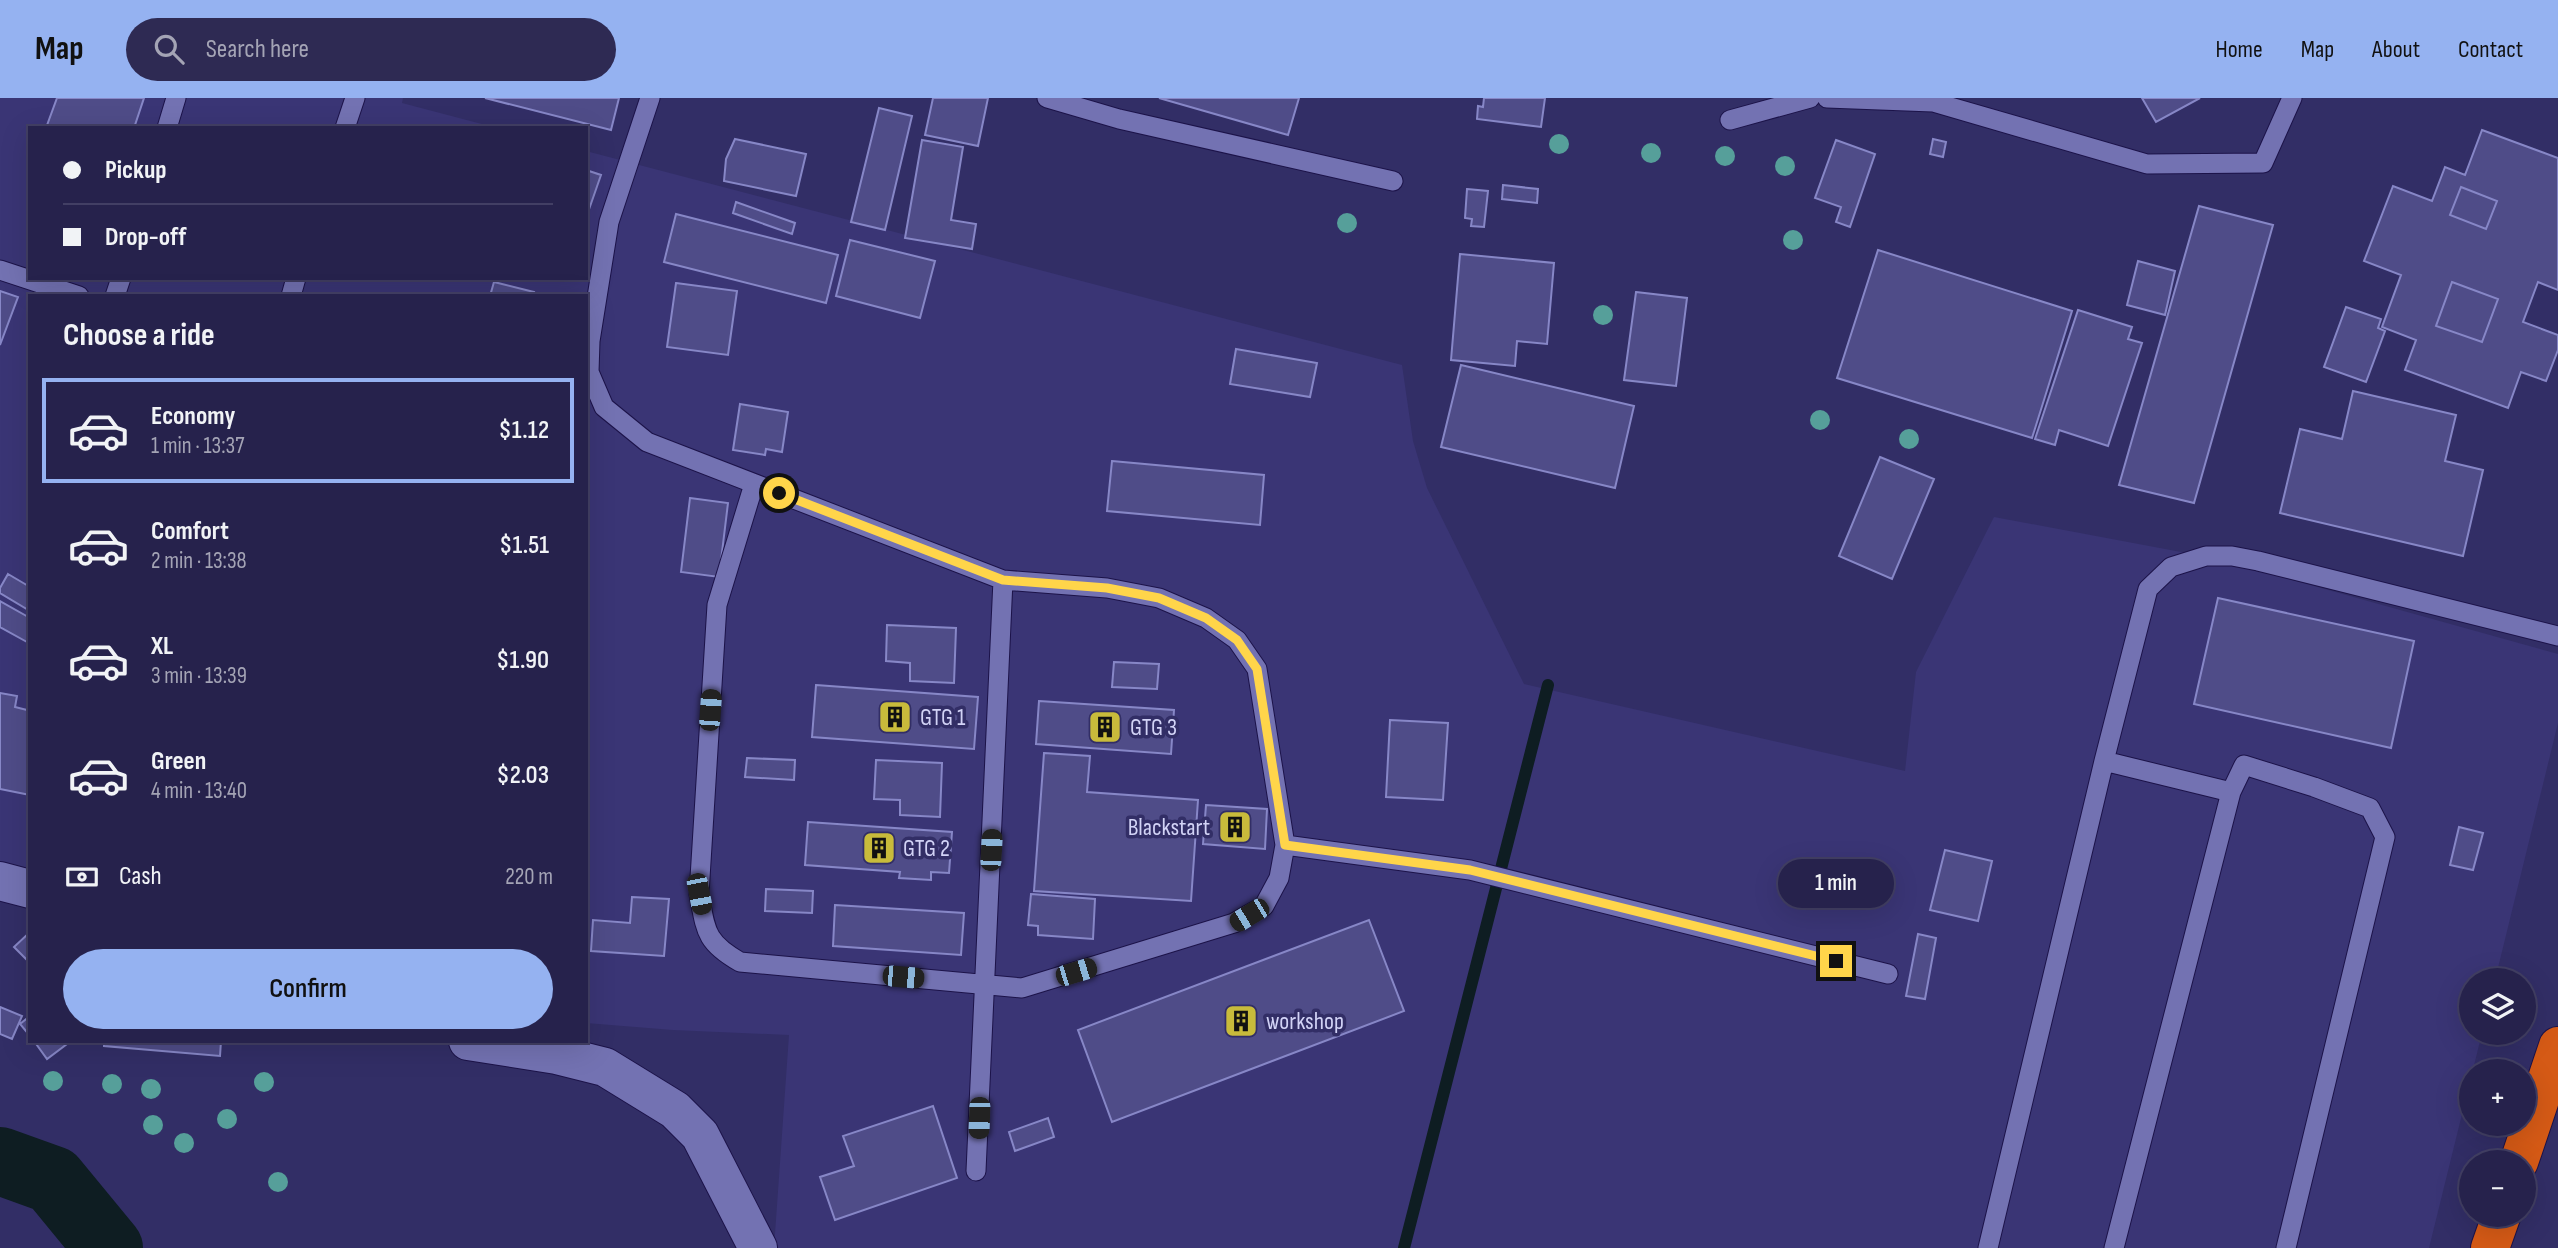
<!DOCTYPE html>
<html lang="en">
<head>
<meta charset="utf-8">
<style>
  body { margin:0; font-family:"Sofia Sans Condensed",sans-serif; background:#2e2a53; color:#f1f3f6; height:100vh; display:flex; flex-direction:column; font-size:26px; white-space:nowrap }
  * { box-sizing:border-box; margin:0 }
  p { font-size:23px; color:#a4a4b5 }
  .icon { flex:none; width:38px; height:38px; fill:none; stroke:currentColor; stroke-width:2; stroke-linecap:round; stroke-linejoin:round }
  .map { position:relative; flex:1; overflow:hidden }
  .details { position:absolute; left:28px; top:196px; width:560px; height:749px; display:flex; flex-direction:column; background:#26224c; border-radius:0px; box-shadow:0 7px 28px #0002,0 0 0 2px #423f64 }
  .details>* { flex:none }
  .hud { position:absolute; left:28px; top:28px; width:560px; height:154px; border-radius:0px; box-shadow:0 7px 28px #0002,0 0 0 2px #423f64; display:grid; align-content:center; height:154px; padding:0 35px; background:#26224c }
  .tools { position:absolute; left:2459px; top:870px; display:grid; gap:14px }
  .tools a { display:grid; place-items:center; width:77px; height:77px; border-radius:50%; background:#26224c; box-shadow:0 7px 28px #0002,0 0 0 2px #423f64; font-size:35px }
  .end { position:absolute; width:32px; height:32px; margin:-16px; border:9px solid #ffd54a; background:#111; box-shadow:0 0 0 4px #111 }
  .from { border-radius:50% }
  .bubble { position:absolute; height:49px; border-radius:24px; background:#26224c; box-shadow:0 7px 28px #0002,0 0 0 2px #423f64; font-size:23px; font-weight:600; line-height:49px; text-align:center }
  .car { position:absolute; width:21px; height:42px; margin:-21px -10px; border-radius:9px; box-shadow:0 0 5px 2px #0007; background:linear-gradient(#222 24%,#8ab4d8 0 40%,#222 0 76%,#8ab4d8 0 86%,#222 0) }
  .hud b { display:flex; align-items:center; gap:24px; height:66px; font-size:26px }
  .hud b+b { border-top:2px solid #423f64 }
  .hud i { width:18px; height:18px; background:#f1f3f6 }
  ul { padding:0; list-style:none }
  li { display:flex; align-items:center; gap:21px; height:105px; margin:0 14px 10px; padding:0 21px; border:4px solid transparent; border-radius:0px }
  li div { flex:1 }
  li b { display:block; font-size:26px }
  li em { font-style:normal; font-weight:600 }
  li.active { border-color:#95b2f1 }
  li>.icon { width:63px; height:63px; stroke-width:1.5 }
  h2 { padding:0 35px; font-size:32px; line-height:84px }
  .pay { display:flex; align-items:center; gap:18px; height:77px; padding:0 35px; font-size:26px }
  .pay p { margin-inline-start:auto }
  .button { display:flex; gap:14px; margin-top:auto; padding:14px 35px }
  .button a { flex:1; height:80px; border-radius:42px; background:#95b2f1; color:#111; font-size:28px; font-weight:600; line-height:80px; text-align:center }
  header { display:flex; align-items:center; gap:42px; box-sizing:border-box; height:98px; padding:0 35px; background:#95b2f1; color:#111 }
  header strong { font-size:33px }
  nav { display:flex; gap:38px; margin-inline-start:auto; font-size:24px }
  .search { width:490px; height:63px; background:#2e2a53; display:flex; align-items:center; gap:18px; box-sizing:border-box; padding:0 24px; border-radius:38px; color:#a4a4b5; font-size:26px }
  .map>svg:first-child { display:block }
  .built { fill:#3a3575 }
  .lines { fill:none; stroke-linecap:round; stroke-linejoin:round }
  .stream { stroke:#0e1d22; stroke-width:12 }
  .river { stroke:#0e1d22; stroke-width:68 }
  .building { fill:#4f4c88; stroke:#8787c7; stroke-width:2 }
  .lane-casing { stroke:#1c1349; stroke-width:21 }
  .street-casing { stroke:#1c1349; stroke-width:40 }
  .highway-casing { stroke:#1c1349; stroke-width:40 }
  .lane { stroke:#7372b2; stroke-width:19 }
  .street { stroke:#7372b2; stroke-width:38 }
  .highway { stroke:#d55a16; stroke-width:38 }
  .tree { fill:#569f9a }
  .route { stroke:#ffd54a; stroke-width:9 }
  .labels { text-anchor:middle; stroke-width:7; stroke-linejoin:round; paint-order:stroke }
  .poi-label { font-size:24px; fill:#d2d3f6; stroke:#322e66; text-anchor:start }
</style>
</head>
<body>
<header>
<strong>Map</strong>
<div class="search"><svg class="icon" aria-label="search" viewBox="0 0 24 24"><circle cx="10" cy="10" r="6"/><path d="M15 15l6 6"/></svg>Search here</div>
<nav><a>Home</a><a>Map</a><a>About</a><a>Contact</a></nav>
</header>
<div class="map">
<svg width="2558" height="1150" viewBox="0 0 2558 1150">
  <rect width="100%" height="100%" fill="#322e66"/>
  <path class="built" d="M 0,0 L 403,0 L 402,5 L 497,30 L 30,30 L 30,180 L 586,180 L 586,53 L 1402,267 L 1413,343 L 1427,390 L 1524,586 L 1905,673 L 1916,574 L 1994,419 L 2213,460 L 2558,556 L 2558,625 L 2495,882 L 2471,882 L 2471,934 L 2482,935 L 2429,1150 L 774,1150 L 789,937 L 673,932 L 586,925 L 586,198 L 30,198 L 30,775 L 0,770 Z"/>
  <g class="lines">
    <path class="stream" d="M 1404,1150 L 1548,587"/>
    <path class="river" d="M 0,1063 L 53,1082 L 109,1150"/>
  </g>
  <path class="building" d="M 57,0 L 144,0 L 134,30 L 46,30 Z
    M 485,0 L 619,0 L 611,32 Z
    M 933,0 L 988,0 L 978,48 L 925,37 Z
    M 1159,0 L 1299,0 L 1288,37 Z
    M 1484,0 L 1545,0 L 1541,29 L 1477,21 L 1478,8 L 1483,9 Z
    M 2142,0 L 2200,0 L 2156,24 Z
    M 879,10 L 912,18 L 885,132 L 851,124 Z
    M 2482,32 L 2558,60 L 2558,192 L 2538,184 L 2523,224 L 2558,237 L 2558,252 L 2546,283 L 2521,274 L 2508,310 L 2405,272 L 2416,242 L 2382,229 L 2401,177 L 2364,163 L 2393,88 L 2432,103 L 2445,69 L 2465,77 Z
    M 735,41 L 806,56 L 796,98 L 724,83 L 726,61 Z
    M 1933,41 L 1946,44 L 1943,59 L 1930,56 Z
    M 922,42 L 963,49 L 951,122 L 976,126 L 972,151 L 905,140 Z
    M 1836,42 L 1875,56 L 1850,129 L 1836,124 L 1841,109 L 1815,100 Z
    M 586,72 L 601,77 L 586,120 Z
    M 1503,87 L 1538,91 L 1537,105 L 1502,101 Z
    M 2461,89 L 2497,103 L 2486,131 L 2450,117 Z
    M 1467,91 L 1488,93 L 1484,129 L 1471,128 L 1472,121 L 1465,120 Z
    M 736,104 L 795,125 L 792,136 L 733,115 Z
    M 2199,108 L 2273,127 L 2194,405 L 2119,387 Z
    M 676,116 L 838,157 L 826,205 L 664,164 Z
    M 850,142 L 935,163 L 920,220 L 836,198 Z
    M 1878,152 L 2072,213 L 2032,340 L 1837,280 Z
    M 1460,156 L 1554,165 L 1547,246 L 1517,243 L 1515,268 L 1451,262 Z
    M 2138,163 L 2175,173 L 2165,217 L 2127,207 Z
    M 494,184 L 534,194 L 533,198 L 490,198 Z
    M 2452,184 L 2498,201 L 2482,244 L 2436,228 Z
    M 676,185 L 737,193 L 728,257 L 667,249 Z
    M 0,193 L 18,199 L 0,247 Z
    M 1636,194 L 1687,200 L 1676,288 L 1624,282 Z
    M 2346,209 L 2381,221 L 2378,230 L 2385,233 L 2366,284 L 2324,269 Z
    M 2078,212 L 2132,229 L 2128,241 L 2142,245 L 2108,348 L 2059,332 L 2055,347 L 2035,341 Z
    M 1236,251 L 1317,265 L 1310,299 L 1230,286 Z
    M 1461,267 L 1634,308 L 1615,390 L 1441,349 Z
    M 2353,293 L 2456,317 L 2445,363 L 2483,372 L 2463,458 L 2280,415 L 2300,331 L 2342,341 Z
    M 740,306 L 788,314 L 782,354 L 766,351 L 765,357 L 733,352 Z
    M 1880,359 L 1934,381 L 1892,481 L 1839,458 Z
    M 1112,363 L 1264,377 L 1260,427 L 1107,413 Z
    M 690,400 L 728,405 L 719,479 L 681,474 Z
    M 8,476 L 30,489 L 30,513 L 0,495 L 0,490 Z
    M 2218,500 L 2414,543 L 2391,650 L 2194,606 Z
    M 0,503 L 30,520 L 30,539 L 27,544 L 0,529 Z
    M 887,527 L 956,530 L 954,585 L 910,583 L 910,565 L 886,563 Z
    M 1114,564 L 1159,566 L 1157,591 L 1112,589 Z
    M 816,587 L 978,599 L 974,651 L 812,639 Z
    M 0,595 L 17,598 L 15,609 L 27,612 L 30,601 L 30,697 L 0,691 Z
    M 1039,603 L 1174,612 L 1171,656 L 1036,646 Z
    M 1390,622 L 1448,625 L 1443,702 L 1386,699 Z
    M 1044,655 L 1090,658 L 1087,694 L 1198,702 L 1191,803 L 1034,793 Z
    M 747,660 L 795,662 L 794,682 L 745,679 Z
    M 876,662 L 942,665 L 940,719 L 900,717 L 900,702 L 874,701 Z
    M 1206,707 L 1267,711 L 1265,751 L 1203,746 Z
    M 808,724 L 952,734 L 949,775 L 931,774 L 931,782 L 899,780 L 900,774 L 805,767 Z
    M 2459,729 L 2483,735 L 2473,772 L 2450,767 Z
    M 1945,752 L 1992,763 L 1978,823 L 1930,812 Z
    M 766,791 L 813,793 L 812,815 L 765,813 Z
    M 1031,796 L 1095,801 L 1093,841 L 1038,837 L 1038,828 L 1028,827 Z
    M 632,799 L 669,801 L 664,858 L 591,853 L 593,822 L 630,825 Z
    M 835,807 L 964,815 L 961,857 L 833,848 Z
    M 1369,822 L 1404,913 L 1112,1024 L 1078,932 Z
    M 30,834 L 30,865 L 14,849 Z
    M 1918,836 L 1936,840 L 1925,901 L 1906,898 Z
    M 0,909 L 22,918 L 12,941 L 0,936 Z
    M 30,918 L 30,938 L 20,926 Z
    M 34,943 L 71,943 L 47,961 Z
    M 104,943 L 221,943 L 220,958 L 104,948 Z
    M 933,1008 L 957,1080 L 835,1122 L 820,1079 L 854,1068 L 843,1038 Z
    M 1048,1020 L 1054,1039 L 1015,1053 L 1009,1034 Z"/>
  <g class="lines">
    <defs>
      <path id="lane" d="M 650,0 L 609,124 L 590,243 L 589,274 L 604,309 L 647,344 L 1003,482 L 1107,490 L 1159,500 L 1206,520 L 1237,542 L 1257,571 L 1285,747 L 1470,772 L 1888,876
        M 1047,0 L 1119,21 L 1393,83
        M 1827,0 L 1933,4 L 2147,66 L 2263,65 L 2292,0
        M 1730,22 L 1810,0
        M 167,30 L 176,0
        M 345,30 L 355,0
        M 0,172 L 79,198
        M 115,198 L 121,180
        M 291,198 L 296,180
        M 754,386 L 717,507 L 699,796 C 706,833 705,844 740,864 L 1022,890 L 1234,825 L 1264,808 L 1279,780 L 1285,747
        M 2104,663 L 2231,694
        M 976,1073 L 1003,482
        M 1988,1150 L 2104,663 L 2148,491 L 2171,469 L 2206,458 L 2232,458 L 2258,463 L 2558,538
        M 2114,1150 L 2231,694 L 2244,667 L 2314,689 L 2370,710 L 2385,739 L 2286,1150"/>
      <path id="street" d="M 0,783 L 30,791
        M 468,943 L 557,957 L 605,969 L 675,1012 L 700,1037 L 758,1150"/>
      <path id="highway" d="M 2519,1064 L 2558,948
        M 2490,1150 L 2502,1116"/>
    </defs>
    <use href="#lane" class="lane-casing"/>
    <use href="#street" class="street-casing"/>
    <use href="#highway" class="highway-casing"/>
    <use href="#lane" class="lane"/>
    <use href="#street" class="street"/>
    <use href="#highway" class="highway"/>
  </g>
  <g class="tree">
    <circle cx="1559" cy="46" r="10"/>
    <circle cx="1651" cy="55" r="10"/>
    <circle cx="1725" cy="58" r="10"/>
    <circle cx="1785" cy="68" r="10"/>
    <circle cx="1347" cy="125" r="10"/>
    <circle cx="1793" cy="142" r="10"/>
    <circle cx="1603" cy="217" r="10"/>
    <circle cx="1820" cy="322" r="10"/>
    <circle cx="1909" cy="341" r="10"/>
    <circle cx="53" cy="983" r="10"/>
    <circle cx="264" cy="984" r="10"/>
    <circle cx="112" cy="986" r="10"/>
    <circle cx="151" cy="991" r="10"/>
    <circle cx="227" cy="1021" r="10"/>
    <circle cx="153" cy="1027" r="10"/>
    <circle cx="184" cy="1045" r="10"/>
    <circle cx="278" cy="1084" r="10"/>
  </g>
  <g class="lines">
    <path class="route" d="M 779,395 L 1003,482 L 1107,490 L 1159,500 L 1206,520 L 1237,542 L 1257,571 L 1285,747 L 1470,772 L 1836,863"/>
  </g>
  <defs>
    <symbol id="building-square" viewBox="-11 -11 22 22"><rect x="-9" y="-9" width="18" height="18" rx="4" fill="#c8bb3b" stroke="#322e66"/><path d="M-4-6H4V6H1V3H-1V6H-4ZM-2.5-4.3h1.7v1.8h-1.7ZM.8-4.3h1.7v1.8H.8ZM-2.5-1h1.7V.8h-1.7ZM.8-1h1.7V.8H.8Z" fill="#111"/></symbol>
  </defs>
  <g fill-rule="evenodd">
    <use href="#building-square" x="876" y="600" width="38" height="38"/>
    <use href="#building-square" x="1086" y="610" width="38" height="38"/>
    <use href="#building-square" x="1216" y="710" width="38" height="38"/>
    <use href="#building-square" x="860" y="731" width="38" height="38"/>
    <use href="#building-square" x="1222" y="904" width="38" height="38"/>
  </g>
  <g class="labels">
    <g class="poi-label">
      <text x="920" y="627">GTG 1</text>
      <text x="1130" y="637">GTG 3</text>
      <text x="1210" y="737" text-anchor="end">Blackstart</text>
      <text x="903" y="758">GTG 2</text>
      <text x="1266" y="931">workshop</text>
    </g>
  </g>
</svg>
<div class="tools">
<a><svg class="icon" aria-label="layers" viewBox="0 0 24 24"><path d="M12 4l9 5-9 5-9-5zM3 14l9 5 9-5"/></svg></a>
<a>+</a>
<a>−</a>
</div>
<i class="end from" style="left:779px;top:395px"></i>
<i class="end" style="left:1836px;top:863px"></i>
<div class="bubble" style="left:1778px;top:761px;width:116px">1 min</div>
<i class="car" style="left:710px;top:612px;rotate:4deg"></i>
<i class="car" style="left:991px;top:752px;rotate:3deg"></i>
<i class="car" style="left:699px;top:796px;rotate:169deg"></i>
<i class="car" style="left:1249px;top:817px;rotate:239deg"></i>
<i class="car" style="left:1076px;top:874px;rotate:73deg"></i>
<i class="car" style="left:903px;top:879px;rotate:95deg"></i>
<i class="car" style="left:979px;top:1020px;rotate:182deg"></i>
<div class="hud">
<b><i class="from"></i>Pickup</b>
<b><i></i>Drop-off</b>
</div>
<section class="details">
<h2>Choose a ride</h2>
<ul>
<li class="active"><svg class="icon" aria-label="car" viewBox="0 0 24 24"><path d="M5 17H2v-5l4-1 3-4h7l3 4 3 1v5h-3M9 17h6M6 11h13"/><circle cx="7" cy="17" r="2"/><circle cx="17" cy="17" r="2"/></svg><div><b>Economy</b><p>1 min · 13:37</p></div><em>$1.12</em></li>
<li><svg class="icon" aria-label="car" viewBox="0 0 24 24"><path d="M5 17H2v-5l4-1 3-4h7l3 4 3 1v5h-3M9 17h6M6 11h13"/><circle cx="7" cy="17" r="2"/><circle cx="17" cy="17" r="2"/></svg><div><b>Comfort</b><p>2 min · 13:38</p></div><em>$1.51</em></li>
<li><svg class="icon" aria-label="car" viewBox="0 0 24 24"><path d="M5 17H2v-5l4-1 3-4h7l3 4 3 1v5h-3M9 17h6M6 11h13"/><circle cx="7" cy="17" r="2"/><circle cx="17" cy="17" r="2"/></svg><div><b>XL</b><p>3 min · 13:39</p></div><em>$1.90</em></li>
<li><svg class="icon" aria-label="car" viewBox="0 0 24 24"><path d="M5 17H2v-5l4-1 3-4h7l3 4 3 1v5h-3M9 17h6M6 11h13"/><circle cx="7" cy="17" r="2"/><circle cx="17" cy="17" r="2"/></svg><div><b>Green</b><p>4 min · 13:40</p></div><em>$2.03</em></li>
</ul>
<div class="pay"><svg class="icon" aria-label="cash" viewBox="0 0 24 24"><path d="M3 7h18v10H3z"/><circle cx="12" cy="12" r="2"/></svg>Cash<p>220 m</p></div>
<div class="button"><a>Confirm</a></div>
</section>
</div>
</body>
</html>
